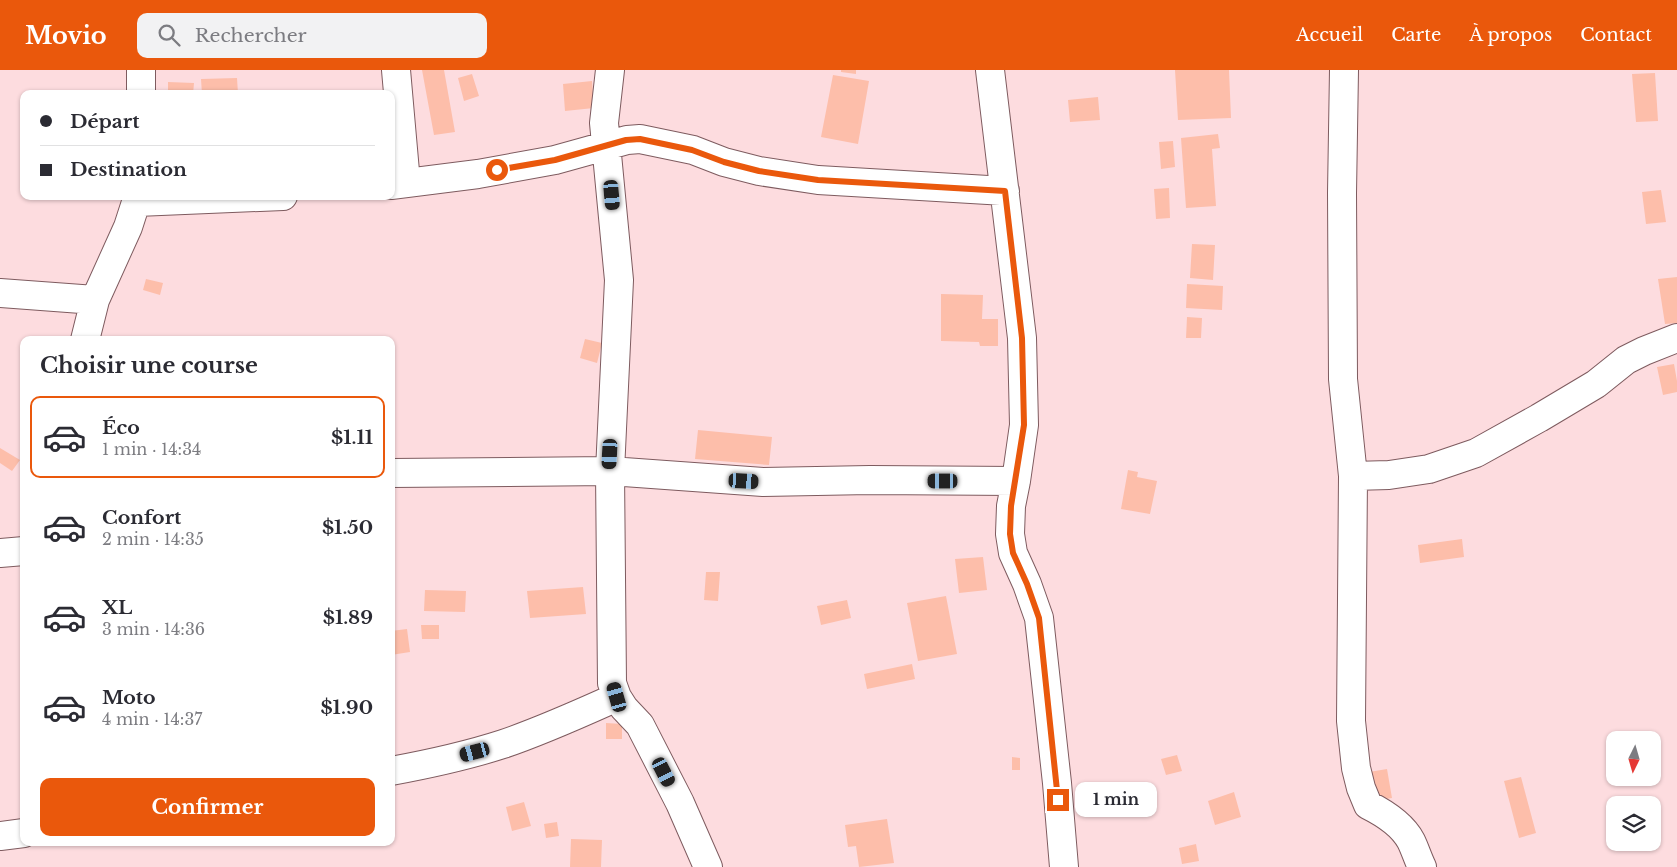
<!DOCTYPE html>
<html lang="fr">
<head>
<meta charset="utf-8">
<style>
  body { margin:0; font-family:"Libre Baskerville",serif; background:#f2f2f3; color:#2b2b33; height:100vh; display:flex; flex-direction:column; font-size:19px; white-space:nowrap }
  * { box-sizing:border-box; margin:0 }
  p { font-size:16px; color:#7c7c81 }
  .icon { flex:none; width:28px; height:28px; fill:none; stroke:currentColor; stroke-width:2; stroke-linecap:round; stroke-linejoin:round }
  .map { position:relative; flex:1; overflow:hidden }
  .sheet { position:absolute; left:20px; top:266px; width:375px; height:510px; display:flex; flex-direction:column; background:#fff; border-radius:10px; box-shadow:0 1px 4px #0004 }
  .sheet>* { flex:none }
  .top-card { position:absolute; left:20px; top:20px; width:375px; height:110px; border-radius:10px; box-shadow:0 1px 4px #0004; display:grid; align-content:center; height:110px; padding:0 20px; background:#fff }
  .needle { width:32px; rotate:185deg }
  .controls { position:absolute; left:1606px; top:661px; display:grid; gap:10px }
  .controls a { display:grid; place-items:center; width:55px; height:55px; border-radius:10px; background:#fff; box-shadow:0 1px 4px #0004; font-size:25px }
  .end { position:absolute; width:22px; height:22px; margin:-11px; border:6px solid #ea580c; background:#fff; box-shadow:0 0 0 2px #fff }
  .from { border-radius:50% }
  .bubble { position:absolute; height:35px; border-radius:10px; background:#fff; box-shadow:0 1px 4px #0004; font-size:16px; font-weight:700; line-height:35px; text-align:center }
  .car { position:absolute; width:15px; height:30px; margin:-15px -8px; border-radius:6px; box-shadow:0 0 4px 1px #0007; background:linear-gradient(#222 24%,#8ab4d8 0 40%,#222 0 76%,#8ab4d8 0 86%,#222 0) }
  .top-card b { display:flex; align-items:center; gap:18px; height:48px; font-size:19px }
  .top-card b+b { border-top:1px solid #e1e1e2 }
  .top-card i { width:12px; height:12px; background:#2b2b33 }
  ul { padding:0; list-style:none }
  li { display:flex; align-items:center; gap:15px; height:82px; margin:0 10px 8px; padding:0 10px; border:2px solid transparent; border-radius:10px }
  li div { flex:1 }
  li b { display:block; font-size:19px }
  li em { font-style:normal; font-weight:700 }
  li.on { border-color:#ea580c }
  li>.icon { width:45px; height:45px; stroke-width:1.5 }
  h2 { padding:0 20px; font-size:22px; line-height:60px }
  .primary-button { display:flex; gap:10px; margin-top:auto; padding:10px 20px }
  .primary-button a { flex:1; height:58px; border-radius:10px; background:#ea580c; color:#fff; font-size:20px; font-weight:700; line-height:58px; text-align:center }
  header { display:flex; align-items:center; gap:30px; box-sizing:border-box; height:70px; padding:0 25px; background:#ea580c; color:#fff }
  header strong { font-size:24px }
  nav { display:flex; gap:28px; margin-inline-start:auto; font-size:18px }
  .search { width:350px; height:45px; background:#f2f2f3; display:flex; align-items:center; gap:12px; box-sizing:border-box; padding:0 18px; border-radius:10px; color:#7c7c81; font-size:19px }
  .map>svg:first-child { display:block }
  .building { fill:#fdbeaa }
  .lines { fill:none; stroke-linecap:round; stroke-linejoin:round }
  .street-casing { stroke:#7e5b5f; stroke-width:30 }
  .street { stroke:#fff; stroke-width:28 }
  .route { stroke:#ea580c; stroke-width:6 }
</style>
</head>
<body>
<header>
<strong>Movio</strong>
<div class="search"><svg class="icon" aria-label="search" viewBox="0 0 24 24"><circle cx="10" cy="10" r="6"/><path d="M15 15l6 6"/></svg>Rechercher</div>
<nav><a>Accueil</a><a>Carte</a><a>À propos</a><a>Contact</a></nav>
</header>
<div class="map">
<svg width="1677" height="797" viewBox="0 0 1677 797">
  <rect width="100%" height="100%" fill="#fddcdf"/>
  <path class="building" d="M 422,0 L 444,0 L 455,62 L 434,65 Z
    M 841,0 L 856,0 L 856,4 L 841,2 Z
    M 1175,0 L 1229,0 L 1231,48 L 1178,50 Z
    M 1655,3 L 1658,51 L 1636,52 L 1632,4 Z
    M 472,4 L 479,26 L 464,31 L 458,8 Z
    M 833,5 L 869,11 L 858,74 L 821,67 Z
    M 237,8 L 238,24 L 202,24 L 201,9 Z
    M 592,11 L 594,38 L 565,41 L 563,14 Z
    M 168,12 L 194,13 L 193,24 L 168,24 Z
    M 1098,27 L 1100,50 L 1070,52 L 1068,30 Z
    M 1218,64 L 1220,78 L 1212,79 L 1216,136 L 1186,138 L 1181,68 Z
    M 1173,71 L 1175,97 L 1161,99 L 1159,72 Z
    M 1169,118 L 1170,148 L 1156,149 L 1154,119 Z
    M 1661,120 L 1666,152 L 1646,154 L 1642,122 Z
    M 1192,174 L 1215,175 L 1213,210 L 1190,208 Z
    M 1677,207 L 1677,253 L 1665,254 L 1658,209 Z
    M 146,209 L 163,213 L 160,225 L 143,220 Z
    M 1187,214 L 1223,216 L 1222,240 L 1186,238 Z
    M 941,224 L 983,225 L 982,249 L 998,249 L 998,276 L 980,276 L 979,272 L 941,271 Z
    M 1187,247 L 1202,248 L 1201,268 L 1186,268 Z
    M 585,269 L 602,273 L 597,293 L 580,288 Z
    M 1674,294 L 1677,311 L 1677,322 L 1663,325 L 1657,297 Z
    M 698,360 L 772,367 L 769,395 L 695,389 Z
    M 0,378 L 20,390 L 12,401 L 0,393 Z
    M 1128,400 L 1138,402 L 1137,407 L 1157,411 L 1150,444 L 1121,439 Z
    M 1462,469 L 1464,487 L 1420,493 L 1418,475 Z
    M 983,487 L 987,520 L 959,523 L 955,489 Z
    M 706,502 L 720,502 L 718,531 L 704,530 Z
    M 583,517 L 586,544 L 530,548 L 527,521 Z
    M 425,520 L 466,521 L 465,542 L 424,541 Z
    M 946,526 L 957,584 L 918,591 L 907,533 Z
    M 847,530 L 851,548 L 821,555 L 817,536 Z
    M 421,555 L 439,555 L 439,569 L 422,569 Z
    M 407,559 L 410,582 L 391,585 L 391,561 Z
    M 912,594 L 915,609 L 867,619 L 864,604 Z
    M 606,653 L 622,654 L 622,669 L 606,669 Z
    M 1655,670 L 1659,684 L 1652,686 L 1652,671 Z
    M 1177,685 L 1182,701 L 1166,705 L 1161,689 Z
    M 1012,687 L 1020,688 L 1020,700 L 1012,700 Z
    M 1387,699 L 1392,728 L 1374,731 L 1369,702 Z
    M 1521,707 L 1536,763 L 1519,768 L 1504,711 Z
    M 1234,722 L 1241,747 L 1215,755 L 1208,731 Z
    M 524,732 L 531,756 L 512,761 L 506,737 Z
    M 887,749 L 894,793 L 859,797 L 856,776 L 848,777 L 845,755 Z
    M 557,752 L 559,766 L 546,768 L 544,754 Z
    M 571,769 L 602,770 L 601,797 L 570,797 Z
    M 1196,774 L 1199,791 L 1182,794 L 1179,778 Z"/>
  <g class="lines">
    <defs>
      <path id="street" d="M 396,0 L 406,113
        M 610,0 L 604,53 L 619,210 L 610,401 L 612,613 L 617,627 L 624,638 L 640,655 L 680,733 L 708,797
        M 990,0 L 1022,268 L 1024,355 L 1016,411 L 1011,436 L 1010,464 L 1013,483 L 1027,514 L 1039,548 L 1057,713 L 1064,797
        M 1344,0 L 1342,123 L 1343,309 L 1353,406 L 1351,651 L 1356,698 L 1361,718 L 1368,735 C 1384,743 1402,754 1411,771 C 1415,779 1418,789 1422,797
        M 141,24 L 141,0
        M 391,115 L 478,104 L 555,90 L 627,70 L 640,69 L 693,80 L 724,92 L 759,101 L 818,110 L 1005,121
        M 137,132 L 283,126
        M 0,223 L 95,230
        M 85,270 L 95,230 L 128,157 L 138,126
        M 391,403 L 610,401 L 763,412 L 870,410 L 1016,411
        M 1353,406 L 1389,405 L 1429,399 L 1476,383 L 1539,348 L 1596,314 L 1626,290 L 1644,281 L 1677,268
        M 0,483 L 24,481
        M 391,701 C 429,694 466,686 503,674 C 542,661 579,644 617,627
        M 0,766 L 24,763"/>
    </defs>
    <use href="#street" class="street-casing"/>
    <use href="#street" class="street"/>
  </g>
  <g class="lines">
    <path class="route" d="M 497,100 L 555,90 L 626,70 L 640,69 L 692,80 L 724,92 L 759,101 L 818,110 L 1005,121 L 1022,268 L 1024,355 L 1011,436 L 1010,464 L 1013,483 L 1027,514 L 1039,548 L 1058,730"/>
  </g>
</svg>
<div class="controls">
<a><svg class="needle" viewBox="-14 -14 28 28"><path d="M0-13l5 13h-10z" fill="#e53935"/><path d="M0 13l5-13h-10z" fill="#7c7c81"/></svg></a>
<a><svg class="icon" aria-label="layers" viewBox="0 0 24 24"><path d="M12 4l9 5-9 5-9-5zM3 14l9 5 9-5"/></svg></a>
</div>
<i class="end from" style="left:497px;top:100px"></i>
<i class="end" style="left:1058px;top:730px"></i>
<div class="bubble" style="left:1075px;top:712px;width:82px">1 min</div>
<i class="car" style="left:612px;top:125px;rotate:175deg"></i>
<i class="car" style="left:610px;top:384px;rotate:183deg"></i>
<i class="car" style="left:744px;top:411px;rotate:93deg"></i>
<i class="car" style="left:943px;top:411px;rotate:270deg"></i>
<i class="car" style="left:617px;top:627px;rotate:344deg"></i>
<i class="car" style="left:475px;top:682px;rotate:255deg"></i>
<i class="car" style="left:664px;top:702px;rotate:153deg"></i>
<div class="top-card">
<b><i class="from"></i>Départ</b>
<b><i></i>Destination</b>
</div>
<section class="sheet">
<h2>Choisir une course</h2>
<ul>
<li class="on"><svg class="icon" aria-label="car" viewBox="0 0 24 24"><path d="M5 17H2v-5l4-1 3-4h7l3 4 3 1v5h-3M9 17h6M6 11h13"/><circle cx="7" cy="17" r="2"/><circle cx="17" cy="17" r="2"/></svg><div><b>Éco</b><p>1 min · 14:34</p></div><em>$1.11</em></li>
<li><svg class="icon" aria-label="car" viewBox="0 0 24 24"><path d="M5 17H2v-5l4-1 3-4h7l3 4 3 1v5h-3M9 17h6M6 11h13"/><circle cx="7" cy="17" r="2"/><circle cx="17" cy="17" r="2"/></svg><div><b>Confort</b><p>2 min · 14:35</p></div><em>$1.50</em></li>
<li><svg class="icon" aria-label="car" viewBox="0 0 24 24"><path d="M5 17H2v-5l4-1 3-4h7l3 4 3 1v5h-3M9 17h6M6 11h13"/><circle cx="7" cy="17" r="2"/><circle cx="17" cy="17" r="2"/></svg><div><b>XL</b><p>3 min · 14:36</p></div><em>$1.89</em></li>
<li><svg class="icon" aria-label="car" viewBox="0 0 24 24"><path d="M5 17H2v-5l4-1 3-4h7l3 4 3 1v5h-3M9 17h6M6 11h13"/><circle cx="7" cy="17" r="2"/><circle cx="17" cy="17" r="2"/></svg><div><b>Moto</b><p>4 min · 14:37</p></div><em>$1.90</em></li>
</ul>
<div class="primary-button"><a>Confirmer</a></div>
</section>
</div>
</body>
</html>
